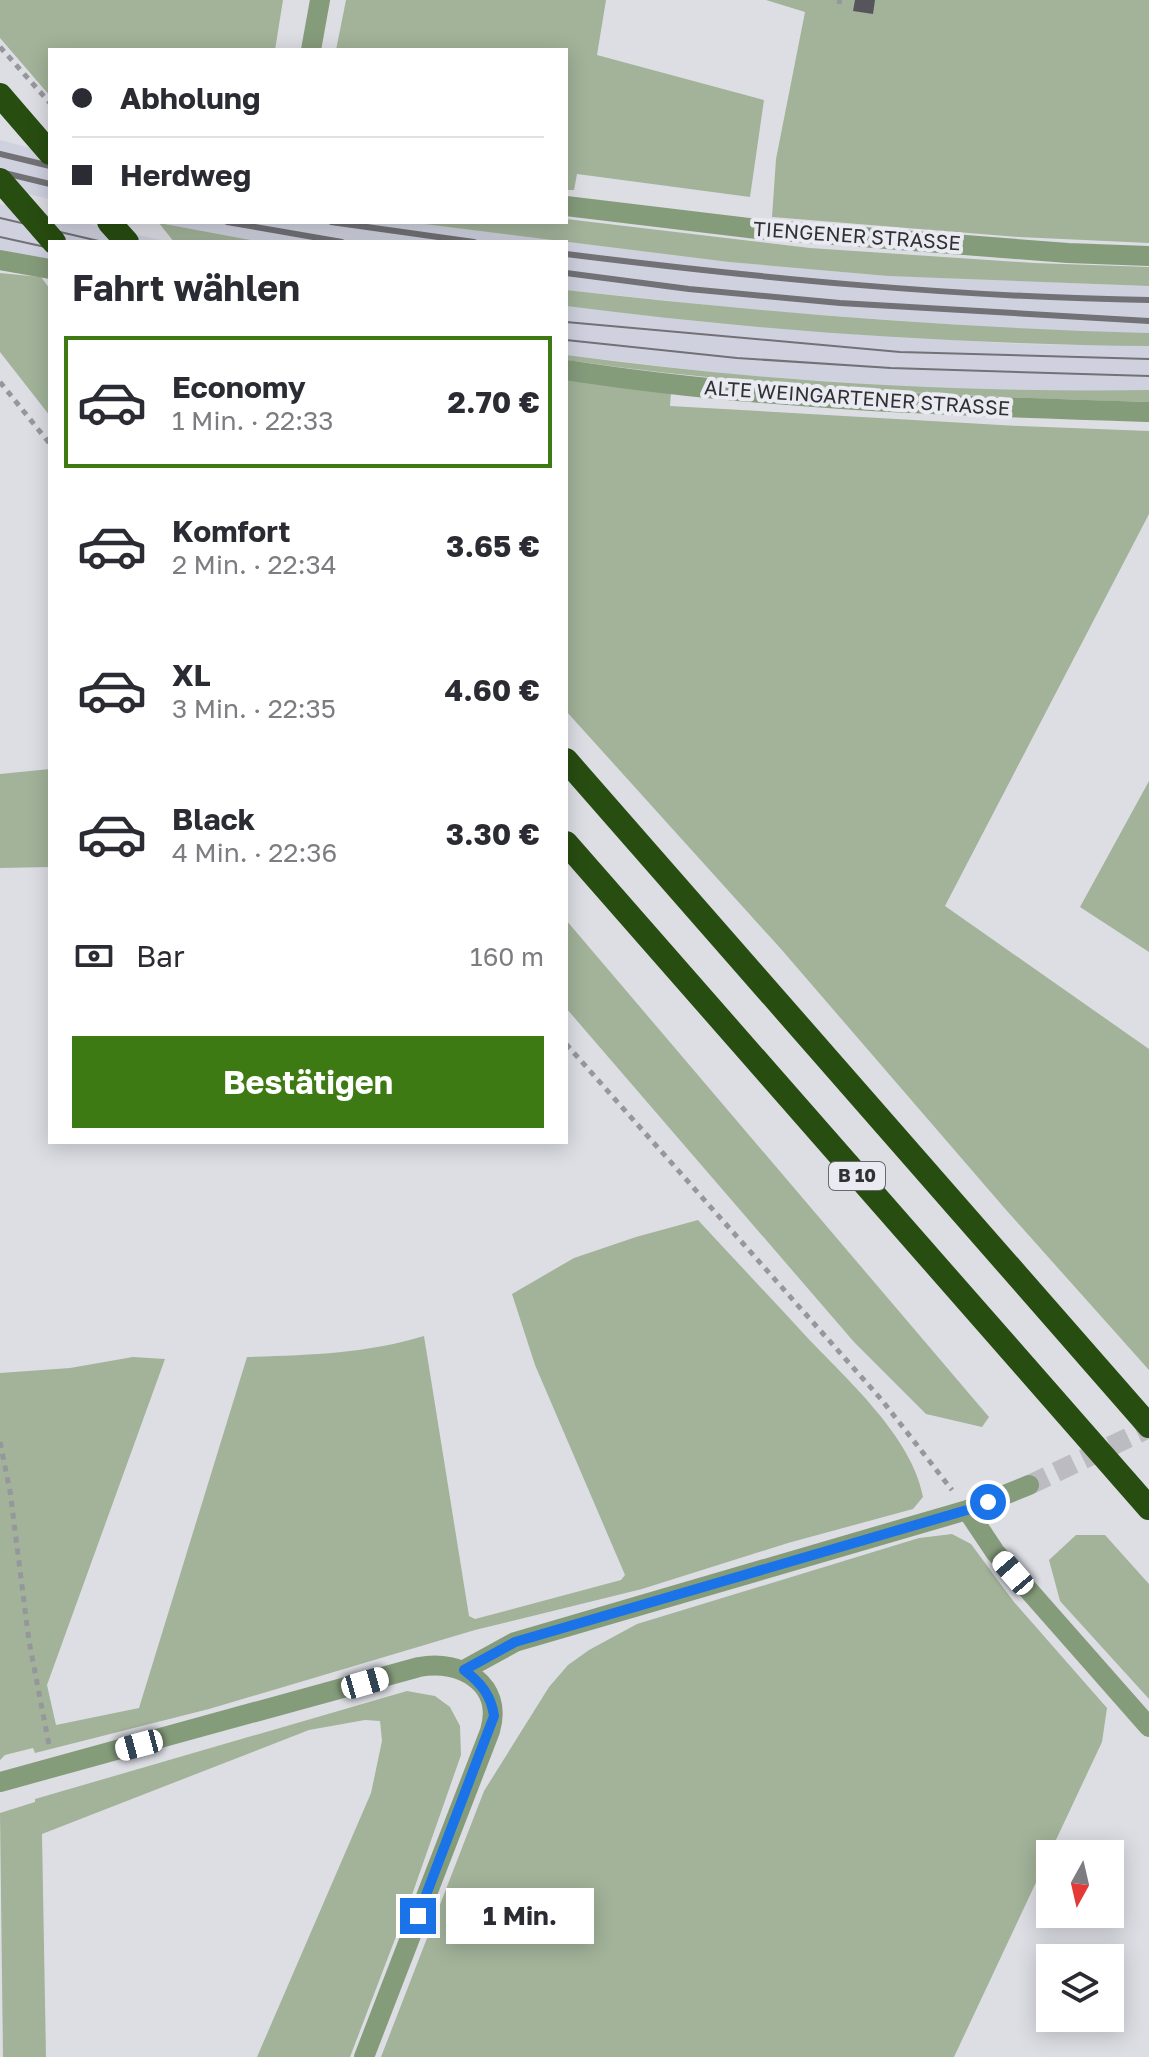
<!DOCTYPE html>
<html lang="de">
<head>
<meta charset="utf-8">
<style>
  body { margin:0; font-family:"Golos Text",sans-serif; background:#f7f7f7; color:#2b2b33; height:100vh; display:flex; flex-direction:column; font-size:30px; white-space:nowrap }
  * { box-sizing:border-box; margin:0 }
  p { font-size:26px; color:#7c7c81 }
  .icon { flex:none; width:44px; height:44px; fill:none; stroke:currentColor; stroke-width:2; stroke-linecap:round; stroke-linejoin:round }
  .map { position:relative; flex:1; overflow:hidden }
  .sheet { position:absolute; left:48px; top:240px; width:520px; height:904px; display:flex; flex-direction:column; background:#fff; border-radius:0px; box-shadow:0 4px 20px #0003 }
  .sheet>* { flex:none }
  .hud { position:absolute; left:48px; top:48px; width:520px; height:176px; border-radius:0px; box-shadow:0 4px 20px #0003; display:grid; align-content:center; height:176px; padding:0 24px; background:#fff }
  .needle { width:52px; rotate:188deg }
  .fabs { position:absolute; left:1036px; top:1840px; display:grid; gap:16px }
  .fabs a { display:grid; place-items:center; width:88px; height:88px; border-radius:0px; background:#fff; box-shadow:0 4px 20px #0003; font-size:40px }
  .end { position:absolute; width:36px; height:36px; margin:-18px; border:10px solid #1a73e8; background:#fff; box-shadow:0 0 0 4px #fff }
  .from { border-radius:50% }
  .bubble { position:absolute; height:56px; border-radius:0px; background:#fff; box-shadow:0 4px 20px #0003; font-size:26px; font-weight:700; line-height:56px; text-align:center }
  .car { position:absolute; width:24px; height:48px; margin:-24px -12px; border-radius:10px; box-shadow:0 0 6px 2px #0007; background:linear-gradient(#fff 24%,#345 0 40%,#fff 0 76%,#345 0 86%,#fff 0) }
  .hud b { display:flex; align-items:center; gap:28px; height:76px; font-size:30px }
  .hud b+b { border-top:2px solid #e1e1e2 }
  .hud i { width:20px; height:20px; background:#2b2b33 }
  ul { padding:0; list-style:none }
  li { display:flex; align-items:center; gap:24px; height:132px; margin:0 16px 12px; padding:0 8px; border:4px solid transparent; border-radius:0px }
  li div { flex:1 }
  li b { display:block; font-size:30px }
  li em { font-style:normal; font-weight:700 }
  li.on { border-color:#3e7a13 }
  li>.icon { width:72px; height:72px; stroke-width:1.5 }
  h2 { padding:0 24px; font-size:36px; line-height:96px }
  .pay { display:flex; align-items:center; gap:20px; height:88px; padding:0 24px; font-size:30px }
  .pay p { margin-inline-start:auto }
  .cta { display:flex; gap:16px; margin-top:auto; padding:16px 24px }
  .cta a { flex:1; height:92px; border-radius:0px; background:#3e7a13; color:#fff; font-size:32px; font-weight:700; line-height:92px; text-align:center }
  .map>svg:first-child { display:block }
  .built { fill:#cfd1df }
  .green { fill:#a2b39a }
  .building { fill:#55555b }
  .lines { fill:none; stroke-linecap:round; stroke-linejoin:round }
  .minor-tunnel { stroke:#bbbbc1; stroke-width:20; stroke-dasharray:20 10; stroke-linecap:butt }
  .path { stroke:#96979b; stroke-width:5; stroke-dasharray:6 6; stroke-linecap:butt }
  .minor { stroke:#859c7b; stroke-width:20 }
  .highway { stroke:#284d11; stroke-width:24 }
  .tram { stroke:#717176; stroke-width:2 }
  .rail { stroke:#717176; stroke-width:6 }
  .highway-bridge { stroke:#284d11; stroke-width:24 }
  .route { stroke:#1a73e8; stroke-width:10 }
  .labels { text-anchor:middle; stroke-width:8; stroke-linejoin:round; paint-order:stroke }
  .shield { fill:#eaebf2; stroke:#68696d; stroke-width:2 }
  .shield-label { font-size:18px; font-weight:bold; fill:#313134 }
  .street-label { font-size:20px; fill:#313134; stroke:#eaebf2 }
</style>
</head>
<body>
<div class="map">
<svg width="1149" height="2057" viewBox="0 0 1149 2057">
  <rect width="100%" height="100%" fill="#dddee4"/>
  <path class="built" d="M 0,140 L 50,153 L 50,199 L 0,188 Z
    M 0,204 L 50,215 L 50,222 L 81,222 L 170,242 L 50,242 L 50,261 L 0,252 Z
    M 153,222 L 408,222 L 729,262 L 888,276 L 1149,286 L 1149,333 L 1041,331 L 766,311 L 566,290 L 566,242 L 261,242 Z
    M 566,306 L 705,322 L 891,337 L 1021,344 L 1149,346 L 1149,390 L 1042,392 L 919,388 L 728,374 L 566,355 Z"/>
  <path class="green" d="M 0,0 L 283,0 L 275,50 L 50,50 L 50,96 L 0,38 Z
    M 346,0 L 606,0 L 597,55 L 764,100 L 750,197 L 577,174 L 574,190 L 566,190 L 566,50 L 336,50 Z
    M 766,0 L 1149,0 L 1149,243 L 1019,237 L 772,217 L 776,159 L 805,12 Z
    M 566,219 L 810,248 L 1034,263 L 1149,267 L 1149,286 L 888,276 L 729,262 L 408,222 L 566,222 Z
    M 159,223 L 261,242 L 174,242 Z
    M 0,273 L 41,277 L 50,289 L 50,416 L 0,352 Z
    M 566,290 C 760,312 954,328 1149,333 L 1149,346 C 954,344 760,331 566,306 Z
    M 566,355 C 760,381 954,393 1149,390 L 1149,402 C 954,396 760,388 566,360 Z
    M 566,377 L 671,392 L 670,406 L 1020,426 L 1149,431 L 1149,514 L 945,906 L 1149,1049 L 1149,1370 L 1007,1211 L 781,949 L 566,711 Z
    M 50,769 L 50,867 L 0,868 L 0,774 Z
    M 1149,781 L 1149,952 L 1080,907 Z
    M 566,920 L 989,1417 L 982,1427 L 926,1414 L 854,1342 L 566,1008 Z
    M 698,1220 C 733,1258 769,1296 804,1334 C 845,1378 912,1436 923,1497 L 913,1509 L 788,1543 L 642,1589 L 475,1630 L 209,1709 L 35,1753 L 33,1748 L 5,1755 L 0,1760 L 0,1373 L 70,1368 L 133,1357 L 165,1359 L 47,1685 L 56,1725 L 139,1708 L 247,1357 C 307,1355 365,1354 424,1336 L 469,1616 L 475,1619 L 621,1580 L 625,1575 L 535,1365 L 512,1294 L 574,1258 L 636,1237 Z
    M 952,1534 L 971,1544 L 1014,1602 L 1107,1708 L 1102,1742 L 954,2057 L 381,2057 L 484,1791 L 549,1687 L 568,1665 L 589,1650 L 637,1624 L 919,1538 Z
    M 1076,1535 L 1105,1535 L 1149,1584 L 1149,1699 L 1060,1601 L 1049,1560 Z
    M 407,1691 L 435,1696 L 450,1707 L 460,1726 L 461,1755 L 413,1892 L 350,2057 L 257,2057 L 371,1793 L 382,1741 L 380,1721 L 365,1720 L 309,1730 L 42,1834 L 46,2057 L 3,2057 L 0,1813 L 35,1802 L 35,1799 Z"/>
  <path class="building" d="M 855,0 L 875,0 L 873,14 L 853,11 Z"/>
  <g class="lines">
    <path class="minor-tunnel" d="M 1029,1485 L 1149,1428"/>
    <path class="path" d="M 839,4 L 840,0
      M 0,47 L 50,103
      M 0,382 L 50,444
      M 566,1044 L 881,1399 L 952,1490
      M 0,1442 L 10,1491 L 29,1641 L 49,1745"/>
    <path class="minor" d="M 311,50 L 320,0
      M 566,206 L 757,229 L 1068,253 L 1149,256
      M 0,260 L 50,269
      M 566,370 C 758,400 955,406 1149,412
      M 967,1510 L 995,1552 L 1149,1727
      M 464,1670 L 515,1642 L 967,1510 L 1029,1485
      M 0,1782 L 419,1667 C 461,1659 504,1684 490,1731 L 364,2057"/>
    <path class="highway" d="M 109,222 L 127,242
      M 566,760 L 1149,1426
      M 566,843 L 1149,1508"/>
    <path class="tram" d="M 0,218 L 103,242
      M 0,237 L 50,248
      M 566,322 L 900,352 L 1149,359
      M 566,340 L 737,358 L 891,368 L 1149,376"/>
    <path class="rail" d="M 0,154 L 50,166
      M 0,172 L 50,184
      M 227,222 L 342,242
      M 331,222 L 474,242
      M 566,254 C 759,278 954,297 1149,300
      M 566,273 L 689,289 L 840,303 L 1149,321"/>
    <path class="highway-bridge" d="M 0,95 L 50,153
      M 0,180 L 54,242"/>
  </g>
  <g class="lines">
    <path class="route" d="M 418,1916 L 494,1716 C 491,1695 481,1683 464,1670 L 515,1642 L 967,1510 L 988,1502"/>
  </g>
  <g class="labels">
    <rect class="shield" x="829" y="1162" width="56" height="28" rx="6"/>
    <g class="shield-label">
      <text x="857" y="1182">B 10</text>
    </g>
    <g class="street-label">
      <text transform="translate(857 236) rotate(4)" y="7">TIENGENER STRASSE</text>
      <text transform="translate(857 398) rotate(4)" y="7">ALTE WEINGARTENER STRASSE</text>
    </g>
  </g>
</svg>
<div class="fabs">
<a><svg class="needle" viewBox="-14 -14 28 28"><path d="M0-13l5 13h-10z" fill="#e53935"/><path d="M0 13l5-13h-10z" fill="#7c7c81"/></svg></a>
<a><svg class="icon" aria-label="layers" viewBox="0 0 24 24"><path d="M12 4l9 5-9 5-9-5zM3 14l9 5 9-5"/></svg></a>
</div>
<i class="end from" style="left:988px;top:1502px"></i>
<i class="end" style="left:418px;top:1916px"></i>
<div class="bubble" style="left:446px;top:1888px;width:148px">1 Min.</div>
<i class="car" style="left:1013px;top:1573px;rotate:319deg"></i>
<i class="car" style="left:365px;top:1683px;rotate:74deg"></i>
<i class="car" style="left:139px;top:1745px;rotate:255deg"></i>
<div class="hud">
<b><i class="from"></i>Abholung</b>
<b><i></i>Herdweg</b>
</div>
<section class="sheet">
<h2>Fahrt wählen</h2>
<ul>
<li class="on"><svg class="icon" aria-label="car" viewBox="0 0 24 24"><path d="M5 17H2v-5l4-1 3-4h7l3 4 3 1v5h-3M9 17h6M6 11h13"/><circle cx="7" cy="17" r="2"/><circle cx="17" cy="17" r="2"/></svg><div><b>Economy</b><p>1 Min. · 22:33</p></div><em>2.70 €</em></li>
<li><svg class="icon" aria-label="car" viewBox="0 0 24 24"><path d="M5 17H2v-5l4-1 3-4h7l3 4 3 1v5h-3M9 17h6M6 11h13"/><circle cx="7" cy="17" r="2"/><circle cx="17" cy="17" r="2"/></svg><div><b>Komfort</b><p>2 Min. · 22:34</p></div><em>3.65 €</em></li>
<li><svg class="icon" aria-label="car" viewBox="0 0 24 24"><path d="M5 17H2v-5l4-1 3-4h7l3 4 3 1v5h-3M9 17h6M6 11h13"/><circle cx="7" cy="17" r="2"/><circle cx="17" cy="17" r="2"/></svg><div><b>XL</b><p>3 Min. · 22:35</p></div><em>4.60 €</em></li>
<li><svg class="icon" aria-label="car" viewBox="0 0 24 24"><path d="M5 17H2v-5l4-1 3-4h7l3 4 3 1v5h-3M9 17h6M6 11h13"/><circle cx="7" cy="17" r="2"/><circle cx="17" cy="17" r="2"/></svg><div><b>Black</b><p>4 Min. · 22:36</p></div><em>3.30 €</em></li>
</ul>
<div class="pay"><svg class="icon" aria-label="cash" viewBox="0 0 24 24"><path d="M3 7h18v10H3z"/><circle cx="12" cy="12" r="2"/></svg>Bar<p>160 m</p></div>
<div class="cta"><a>Bestätigen</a></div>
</section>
</div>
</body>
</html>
